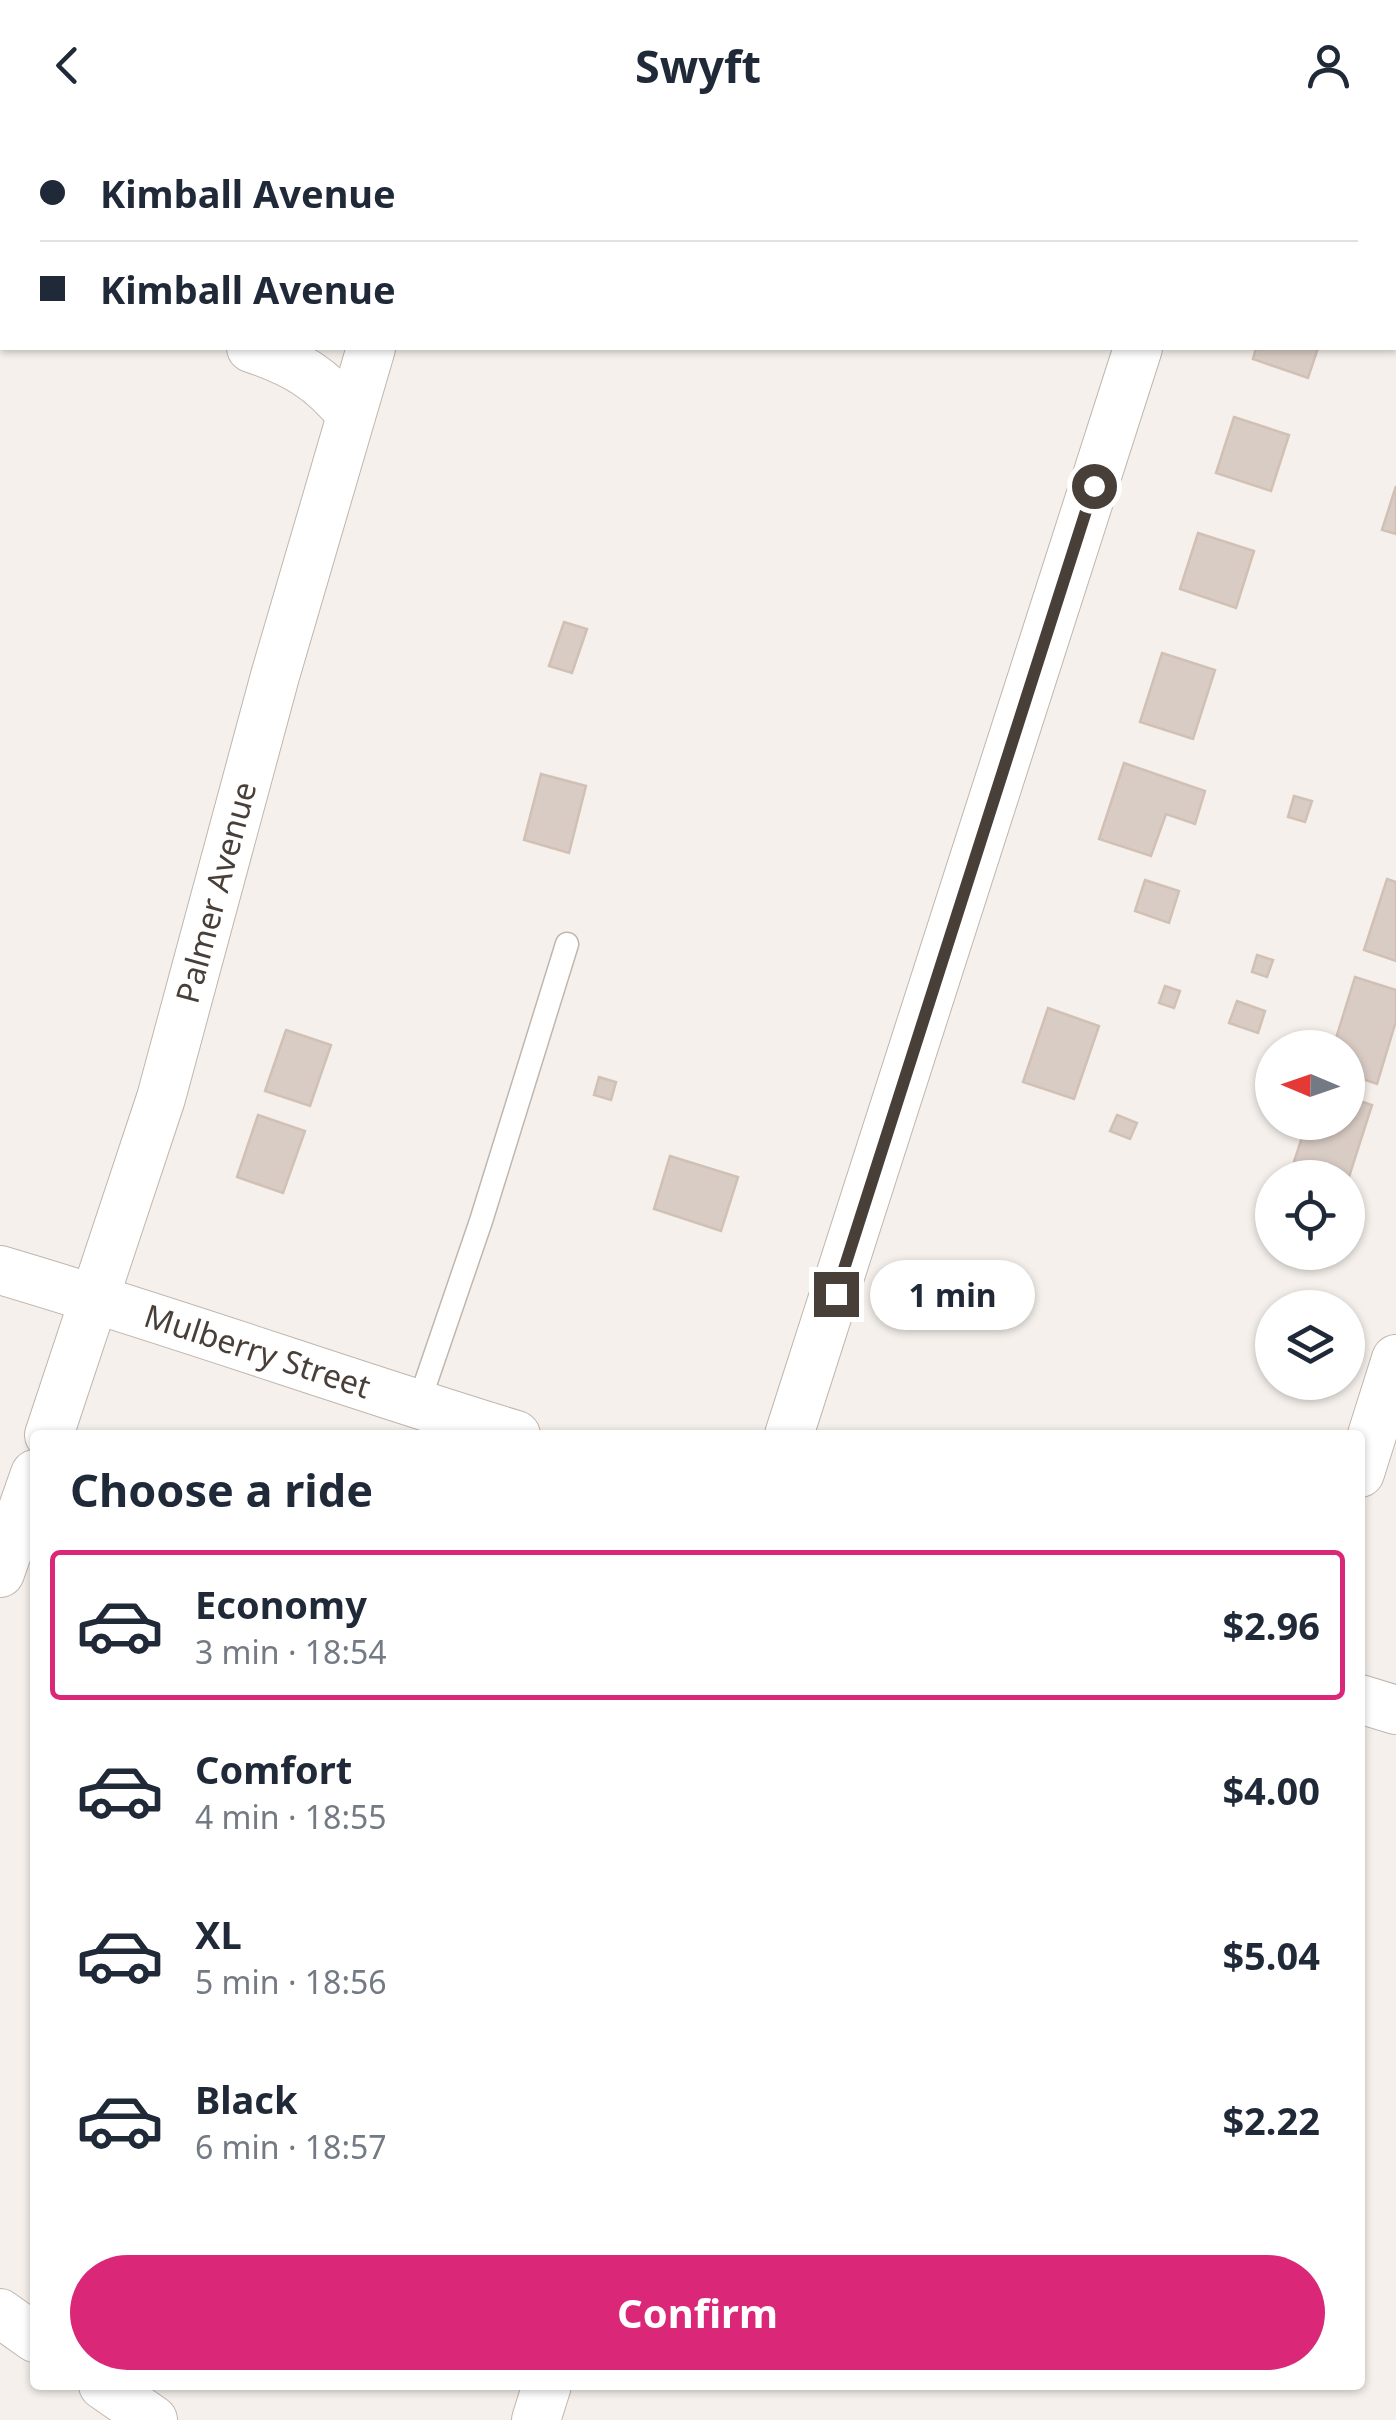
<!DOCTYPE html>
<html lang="en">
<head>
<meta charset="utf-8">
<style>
  body { margin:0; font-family:"Noto Sans",sans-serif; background:#f2f2f3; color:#1f2937; height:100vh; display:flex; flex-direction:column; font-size:38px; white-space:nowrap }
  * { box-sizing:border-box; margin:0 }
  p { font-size:32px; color:#747a83 }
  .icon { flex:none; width:55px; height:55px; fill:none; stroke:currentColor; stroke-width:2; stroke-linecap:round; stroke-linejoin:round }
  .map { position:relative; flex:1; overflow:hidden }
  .details { position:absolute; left:30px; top:1300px; width:1335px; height:960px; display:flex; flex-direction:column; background:#fff; border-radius:10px; box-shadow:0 2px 8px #0004 }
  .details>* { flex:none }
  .hud { position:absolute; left:0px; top:0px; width:1398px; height:220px; box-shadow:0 2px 8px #0004; display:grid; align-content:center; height:220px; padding:0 40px; background:#fff }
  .needle { width:65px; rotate:272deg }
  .fabs { position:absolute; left:1255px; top:900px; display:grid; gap:20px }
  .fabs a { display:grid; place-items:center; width:110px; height:110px; border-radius:50%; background:#fff; box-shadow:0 2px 8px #0004; font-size:50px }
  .end { position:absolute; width:45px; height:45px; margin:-22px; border:12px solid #493f39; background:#fff; box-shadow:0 0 0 5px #fff }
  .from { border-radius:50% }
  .bubble { position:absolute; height:70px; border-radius:35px; background:#fff; box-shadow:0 2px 8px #0004; font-size:32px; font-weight:700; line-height:70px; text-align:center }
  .hud b { display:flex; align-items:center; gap:35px; height:95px; font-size:38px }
  .hud b+b { border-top:2px solid #e0e1e3 }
  .hud i { width:25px; height:25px; background:#1f2937 }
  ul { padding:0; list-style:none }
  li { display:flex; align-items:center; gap:30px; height:150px; margin:0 20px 15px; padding:0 20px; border:5px solid transparent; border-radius:10px }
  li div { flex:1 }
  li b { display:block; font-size:38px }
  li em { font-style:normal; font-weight:700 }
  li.active { border-color:#db2777 }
  li>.icon { width:90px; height:90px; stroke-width:1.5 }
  h2 { padding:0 40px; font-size:45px; line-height:120px }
  .cta { display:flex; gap:20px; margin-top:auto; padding:20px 40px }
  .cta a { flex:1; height:115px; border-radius:60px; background:#db2777; color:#fff; font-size:40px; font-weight:700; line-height:115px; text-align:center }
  header { display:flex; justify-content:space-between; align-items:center; height:130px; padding:0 40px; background:#fff; font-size:45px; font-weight:700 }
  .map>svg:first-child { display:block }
  .building { fill:#d9ccc4; stroke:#d1c0b4; stroke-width:2.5 }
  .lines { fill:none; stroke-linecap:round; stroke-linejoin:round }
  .lane-casing { stroke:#c0b6ae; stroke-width:25 }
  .street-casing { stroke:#c0b6ae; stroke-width:50 }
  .lane { stroke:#fff; stroke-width:22 }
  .street { stroke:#fff; stroke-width:48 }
  .route { stroke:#493f39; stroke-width:12 }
  .labels { text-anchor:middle; stroke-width:8; stroke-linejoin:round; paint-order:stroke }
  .street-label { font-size:32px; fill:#493f39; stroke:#fff }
</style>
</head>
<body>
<header><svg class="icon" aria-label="back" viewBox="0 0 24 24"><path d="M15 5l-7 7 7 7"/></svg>Swyft<svg class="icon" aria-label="person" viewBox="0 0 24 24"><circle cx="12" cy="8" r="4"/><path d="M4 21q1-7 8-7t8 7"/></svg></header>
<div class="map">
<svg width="1396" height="2290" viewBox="0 0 1396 2290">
  <rect width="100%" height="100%" fill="#f5f0eb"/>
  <path class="building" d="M 1256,218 L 1318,218 L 1308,248 L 1253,229 Z
    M 1234,287 L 1289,305 L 1271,361 L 1216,343 Z
    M 1396,356 L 1396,404 L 1382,400 Z
    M 1198,403 L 1254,421 L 1236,478 L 1180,459 Z
    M 564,492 L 587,499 L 572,543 L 549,536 Z
    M 1162,523 L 1215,540 L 1193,609 L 1140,592 Z
    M 1124,633 L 1205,661 L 1195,694 L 1166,684 L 1151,726 L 1099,709 Z
    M 541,644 L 586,656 L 569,723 L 524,710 Z
    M 1294,666 L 1312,671 L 1305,692 L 1288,687 Z
    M 1387,749 L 1396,752 L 1396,831 L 1364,820 Z
    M 1145,750 L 1179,761 L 1169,793 L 1135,781 Z
    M 1257,825 L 1273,830 L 1267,847 L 1252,842 Z
    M 1355,847 L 1396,860 L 1396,891 L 1377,954 L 1348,944 L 1348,918 L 1333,918 Z
    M 1165,856 L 1180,861 L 1174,878 L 1159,873 Z
    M 1237,871 L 1265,881 L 1258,903 L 1229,893 Z
    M 1048,878 L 1099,896 L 1074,969 L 1023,952 Z
    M 286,900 L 331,915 L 310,976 L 265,961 Z
    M 599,947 L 616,952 L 611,970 L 594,965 Z
    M 1348,967 L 1372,975 L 1348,1050 L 1289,1047 L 1307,992 L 1348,992 Z
    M 258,985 L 305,1001 L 283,1063 L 237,1047 Z
    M 1117,985 L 1137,993 L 1130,1009 L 1110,1001 Z
    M 670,1026 L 738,1047 L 721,1101 L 654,1079 Z"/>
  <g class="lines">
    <defs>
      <path id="lane" d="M 418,1275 L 481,1091 L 567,814"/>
      <g id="street">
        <path d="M 436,2 L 437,0"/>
        <path d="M 1208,2 L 1208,0"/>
        <path d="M 0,143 L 2,143"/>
        <path d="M 251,218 C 295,233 322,248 351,285"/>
        <path id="s1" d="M 0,1140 C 173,1191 343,1252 516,1305"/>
        <path id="s2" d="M 49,1305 L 161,968 L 275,546 L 371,218"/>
        <path d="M 789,1305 L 1138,218"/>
        <path d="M 1360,1343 L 1396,1229"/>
        <path d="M 0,1443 L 35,1344"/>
        <path d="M 1360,1569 L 1396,1580"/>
        <path d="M 0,2183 L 35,2208"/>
        <path d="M 103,2255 L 153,2290"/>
        <path d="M 536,2290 L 547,2255"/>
      </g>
    </defs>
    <use href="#lane" class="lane-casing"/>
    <use href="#street" class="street-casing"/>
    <use href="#lane" class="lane"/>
    <use href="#street" class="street"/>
  </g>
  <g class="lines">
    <path class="route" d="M 836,1164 L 1094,356"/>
  </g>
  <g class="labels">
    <g class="street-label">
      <text dy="11" stroke="none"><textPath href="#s2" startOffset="568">Palmer Avenue</textPath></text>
      <text dy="11" stroke="none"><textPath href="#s1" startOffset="270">Mulberry Street</textPath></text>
    </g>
  </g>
</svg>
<div class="fabs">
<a><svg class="needle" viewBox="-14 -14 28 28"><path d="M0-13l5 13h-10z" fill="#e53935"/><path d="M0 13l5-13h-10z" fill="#747a83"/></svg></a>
<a><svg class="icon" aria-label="locate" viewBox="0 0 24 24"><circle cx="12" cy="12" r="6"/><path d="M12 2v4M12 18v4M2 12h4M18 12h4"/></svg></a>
<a><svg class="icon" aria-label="layers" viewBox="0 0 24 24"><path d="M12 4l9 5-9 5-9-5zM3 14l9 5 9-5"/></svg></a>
</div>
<i class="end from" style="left:1094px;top:356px"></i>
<i class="end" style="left:836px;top:1164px"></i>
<div class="bubble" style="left:870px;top:1130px;width:165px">1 min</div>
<div class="hud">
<b><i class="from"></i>Kimball Avenue</b>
<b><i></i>Kimball Avenue</b>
</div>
<section class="details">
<h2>Choose a ride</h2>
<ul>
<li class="active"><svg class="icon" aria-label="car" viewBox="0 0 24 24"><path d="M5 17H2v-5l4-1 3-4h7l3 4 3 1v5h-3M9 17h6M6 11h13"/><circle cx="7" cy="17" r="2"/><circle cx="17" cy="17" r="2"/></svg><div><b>Economy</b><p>3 min · 18:54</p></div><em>$2.96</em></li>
<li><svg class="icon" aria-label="car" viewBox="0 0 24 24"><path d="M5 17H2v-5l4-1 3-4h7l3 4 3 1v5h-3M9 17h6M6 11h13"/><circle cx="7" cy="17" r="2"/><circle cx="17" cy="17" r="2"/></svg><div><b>Comfort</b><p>4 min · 18:55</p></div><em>$4.00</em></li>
<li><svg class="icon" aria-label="car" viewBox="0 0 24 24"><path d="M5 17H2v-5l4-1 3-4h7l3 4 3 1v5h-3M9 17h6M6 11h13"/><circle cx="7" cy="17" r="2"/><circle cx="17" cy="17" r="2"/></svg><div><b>XL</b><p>5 min · 18:56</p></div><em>$5.04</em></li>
<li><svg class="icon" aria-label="car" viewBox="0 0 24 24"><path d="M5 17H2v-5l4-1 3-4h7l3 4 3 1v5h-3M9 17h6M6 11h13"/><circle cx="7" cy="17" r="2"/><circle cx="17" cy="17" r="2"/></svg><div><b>Black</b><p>6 min · 18:57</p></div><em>$2.22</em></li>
</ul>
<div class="cta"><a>Confirm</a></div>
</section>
</div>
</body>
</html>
